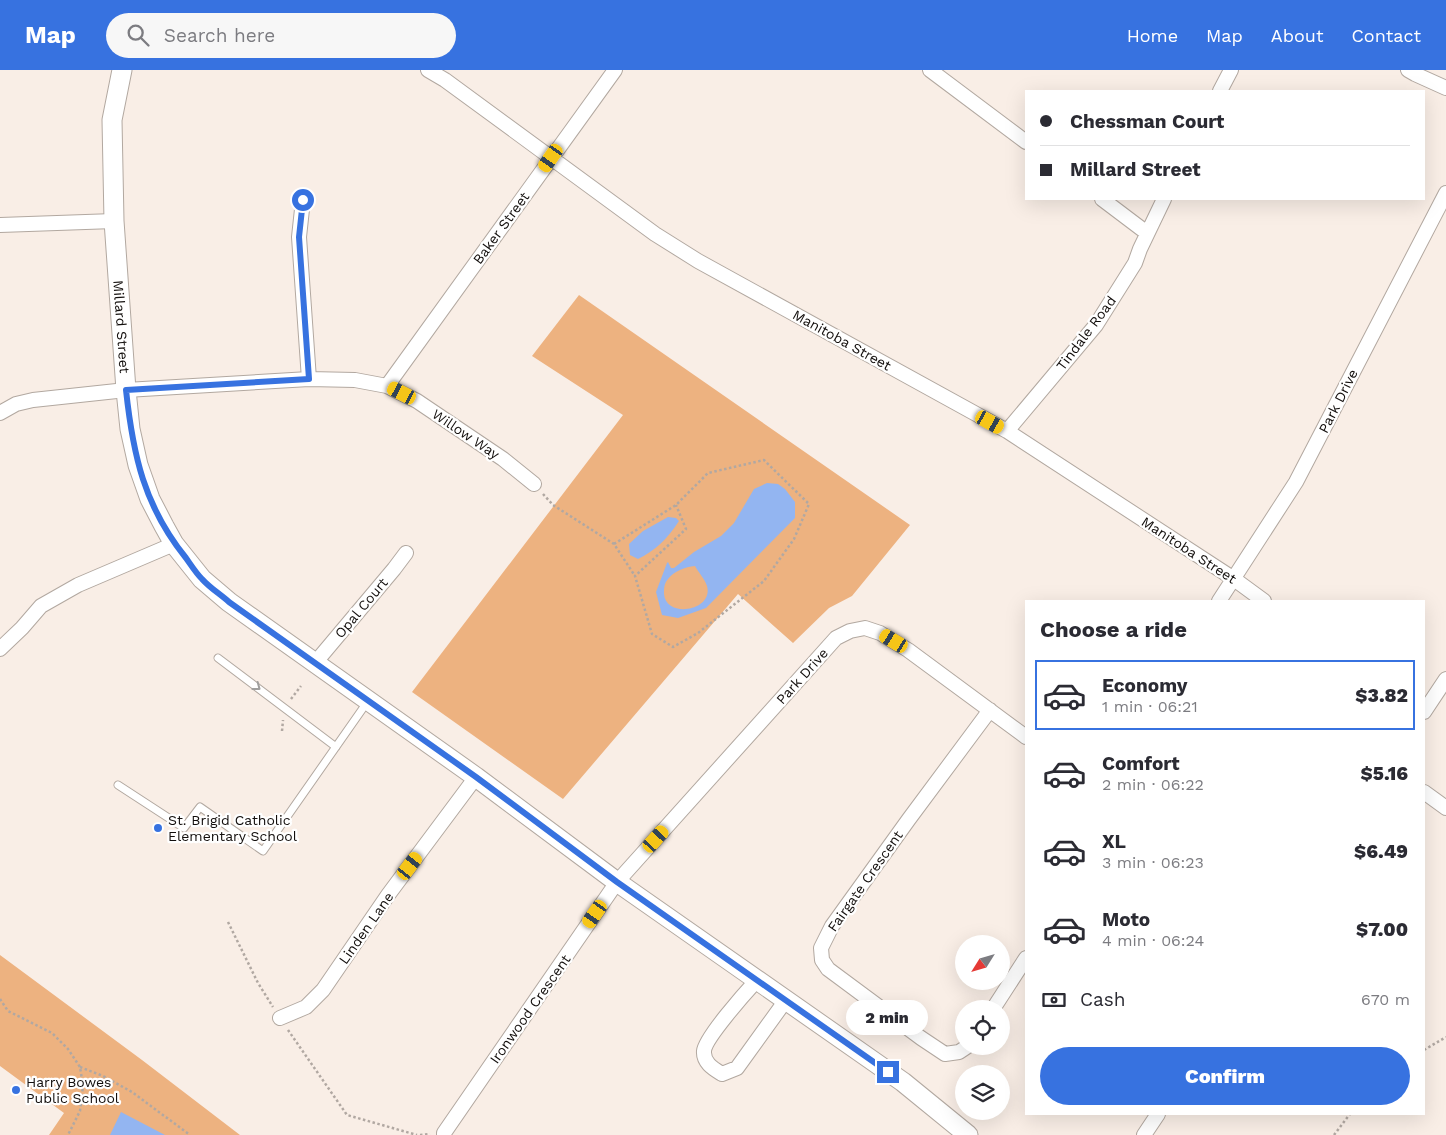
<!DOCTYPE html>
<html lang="en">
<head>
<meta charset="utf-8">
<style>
  body { margin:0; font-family:"Work Sans",sans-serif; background:#f7f7f7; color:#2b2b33; height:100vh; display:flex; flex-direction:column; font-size:19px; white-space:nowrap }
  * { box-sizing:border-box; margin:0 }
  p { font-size:16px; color:#7c7c81 }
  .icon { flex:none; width:28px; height:28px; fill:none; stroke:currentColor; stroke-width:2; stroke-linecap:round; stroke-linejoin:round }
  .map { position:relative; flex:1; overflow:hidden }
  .panel { position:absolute; left:1025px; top:530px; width:400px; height:515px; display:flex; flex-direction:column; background:#fff; border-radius:0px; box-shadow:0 5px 20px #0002 }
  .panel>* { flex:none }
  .hud { position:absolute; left:1025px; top:20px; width:400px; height:110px; border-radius:0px; box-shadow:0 5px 20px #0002; display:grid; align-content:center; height:110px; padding:0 15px; background:#fff }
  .needle { width:32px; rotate:233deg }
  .controls { position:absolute; left:955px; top:865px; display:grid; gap:10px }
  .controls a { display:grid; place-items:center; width:55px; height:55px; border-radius:50%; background:#fff; box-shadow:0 5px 20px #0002; font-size:25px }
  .end { position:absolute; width:22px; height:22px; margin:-11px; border:6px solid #3772e0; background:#fff; box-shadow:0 0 0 2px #fff }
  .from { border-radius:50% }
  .bubble { position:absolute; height:35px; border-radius:18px; background:#fff; box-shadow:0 5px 20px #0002; font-size:16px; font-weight:800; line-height:35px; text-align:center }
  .car { position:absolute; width:15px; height:30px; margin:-15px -8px; border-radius:6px; box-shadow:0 0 4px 1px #0007; background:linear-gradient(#f5c518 24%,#345 0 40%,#f5c518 0 76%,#345 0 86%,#f5c518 0) }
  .hud b { display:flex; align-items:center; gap:18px; height:48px; font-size:19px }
  .hud b+b { border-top:1px solid #e1e1e2 }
  .hud i { width:12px; height:12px; background:#2b2b33 }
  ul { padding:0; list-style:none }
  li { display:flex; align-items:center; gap:15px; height:70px; margin:0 10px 8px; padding:0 5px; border:2px solid transparent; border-radius:0px }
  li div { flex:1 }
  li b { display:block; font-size:19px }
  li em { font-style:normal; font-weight:800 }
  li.current { border-color:#3772e0 }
  li>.icon { width:45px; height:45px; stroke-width:1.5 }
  h2 { padding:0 15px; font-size:22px; line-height:60px }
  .pay { display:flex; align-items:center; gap:12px; height:55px; padding:0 15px; font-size:19px }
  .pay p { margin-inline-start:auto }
  .action { display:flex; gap:10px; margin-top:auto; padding:10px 15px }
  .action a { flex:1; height:58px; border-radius:30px; background:#3772e0; color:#fff; font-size:20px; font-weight:800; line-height:58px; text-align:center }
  header { display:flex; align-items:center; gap:30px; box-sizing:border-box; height:70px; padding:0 25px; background:#3772e0; color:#fff }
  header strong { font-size:24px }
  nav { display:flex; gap:28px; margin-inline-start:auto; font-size:18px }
  .search { width:350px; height:45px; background:#f7f7f7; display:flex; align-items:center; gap:12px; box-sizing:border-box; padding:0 18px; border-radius:28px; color:#7c7c81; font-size:19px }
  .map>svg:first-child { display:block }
  .green { fill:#edb280 }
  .water { fill:#93b5f1; fill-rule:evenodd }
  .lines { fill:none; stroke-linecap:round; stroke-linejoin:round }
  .lane-casing { stroke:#b2a8a0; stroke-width:9 }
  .street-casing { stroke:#b2a8a0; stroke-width:16 }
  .secondary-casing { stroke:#b2a8a0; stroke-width:21 }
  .path { stroke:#b1a8a2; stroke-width:2.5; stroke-dasharray:2.5 2.5; stroke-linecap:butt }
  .lane { stroke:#fff; stroke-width:7 }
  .street { stroke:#fff; stroke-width:14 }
  .secondary { stroke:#fff; stroke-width:19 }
  .oneway { stroke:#a09f9e }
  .route { stroke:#3772e0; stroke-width:6 }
  .poi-dot { fill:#3772e0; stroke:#fff; stroke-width:2 }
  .labels { text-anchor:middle; stroke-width:4.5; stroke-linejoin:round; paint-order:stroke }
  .street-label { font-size:14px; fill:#120e0c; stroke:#fff }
  .poi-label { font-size:14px; fill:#120e0c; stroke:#fff; text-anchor:start }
</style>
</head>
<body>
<header>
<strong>Map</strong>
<div class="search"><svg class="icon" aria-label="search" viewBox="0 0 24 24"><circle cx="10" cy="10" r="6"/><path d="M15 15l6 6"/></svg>Search here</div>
<nav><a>Home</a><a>Map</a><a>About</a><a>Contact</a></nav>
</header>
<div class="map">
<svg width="1446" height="1065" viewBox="0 0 1446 1065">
  <rect width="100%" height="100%" fill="#f9eee6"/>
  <path class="green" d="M 579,225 L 910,455 L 852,526 L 829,538 L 793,573 L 738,524 L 563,729 L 412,622 L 623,345 L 532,286 Z
    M 0,885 L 142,990 L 240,1065 L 49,1065 L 64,1043 L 0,996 Z"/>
  <path class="water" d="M 767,413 L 778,414 L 785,419 L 795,432 L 795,448 L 706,538 L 678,548 L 662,545 L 656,522 L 667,493 L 668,492 L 671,498 L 674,498 L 694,482 L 721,466 L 734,453 L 754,419 ZM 695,496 C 698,502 705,509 707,516 C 714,541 666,549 664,524 C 664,518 664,514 668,509 C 674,501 685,497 695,496 Z
    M 668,447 L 676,448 L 679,451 C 668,468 655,481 638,489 L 630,485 L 629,474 L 643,461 Z
    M 121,1042 L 165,1065 L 110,1065 Z"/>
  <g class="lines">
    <defs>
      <path id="lane" d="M 218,588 L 336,677
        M 118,715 L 184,758 L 200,737 L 263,781 L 368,631"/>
      <path id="street" d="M 428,0 L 445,10 L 655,164 L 698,191 L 1007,361 L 1234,509 L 1264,531
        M 930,0 L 1026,72
        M 1408,0 L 1415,4 L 1446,18
        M 1220,21 L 1231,0
        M 1102,129 L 1147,163
        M 303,130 L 299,167 L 309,309
        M 0,155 L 114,151
        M 387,316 L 615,0
        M 0,343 L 16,334 L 33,330 L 126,320 L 309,309 L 355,310 L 387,316 L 417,331 L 503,389 L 534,414
        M 1007,361 L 1096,255 L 1135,193 L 1140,179 L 1164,129
        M 1219,531 L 1296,412 L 1446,123
        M 0,579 L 22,558 L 41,536 L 78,515 L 174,474
        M 315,593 L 394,499 L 406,483
        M 1424,642 L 1446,609
        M 1424,722 L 1446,738
        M 757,910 C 746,922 705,968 704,981 C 703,993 714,999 722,1004 L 737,998 L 786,930
        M 993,939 L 1026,888
        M 280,948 L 306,937 L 323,920 L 388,825 L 476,707
        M 968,976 L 959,982 L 945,984 L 921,968 L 828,899 L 822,890 L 821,878 L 832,856 L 909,749 L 990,640
        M 444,1065 L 444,1063 L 617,812 L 836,568 L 850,561 L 865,558 L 880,563 L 908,580 L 1026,667
        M 1144,1065 L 1158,1044"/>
      <g id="secondary">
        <path id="s1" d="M 122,0 L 112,50 L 114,151 L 126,320 L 130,359 L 138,395 L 150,429 L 164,456 L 174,474 L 202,509 L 229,532 L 476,707 L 617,812 L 903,1012 L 968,1065"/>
      </g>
    </defs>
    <use href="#lane" class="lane-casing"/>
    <use href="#street" class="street-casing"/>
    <use href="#secondary" class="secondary-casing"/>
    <path class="path" d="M 543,424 L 553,435 L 614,474 L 635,506
      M 614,474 L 676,435 L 708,403 L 764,390 L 809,434 L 794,469 L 764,511 L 698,563 L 673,577 L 652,564 L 635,506 L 686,459 L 676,435
      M 291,629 L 301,616
      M 282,661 L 283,650
      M 228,852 L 258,913 L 273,937
      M 0,929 L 8,941 L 52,963 L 68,979 L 80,997 L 83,1016 L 80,1041 L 68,1065
      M 288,960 L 347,1045 L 417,1065
      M 1424,980 L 1446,967
      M 80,997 L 103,1006 L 132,1022 L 190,1065
      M 420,1065 L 430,1064
      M 1334,1065 L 1350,1044"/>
    <use href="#lane" class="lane"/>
    <use href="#street" class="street"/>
    <use href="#secondary" class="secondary"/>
  </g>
  <defs><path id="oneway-chevron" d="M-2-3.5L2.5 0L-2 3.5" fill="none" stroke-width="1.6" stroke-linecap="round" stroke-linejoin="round" transform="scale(1.25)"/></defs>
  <use class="oneway" href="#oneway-chevron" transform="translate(257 617) rotate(37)"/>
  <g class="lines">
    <path class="route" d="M 303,130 L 299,167 L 309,309 L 126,320 C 133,385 144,436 186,488 C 191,495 196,503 202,509 C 210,518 220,524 229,532 L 476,707 L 617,812 L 888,1002"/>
  </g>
  <g class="poi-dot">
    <circle cx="158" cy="758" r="5"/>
    <circle cx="16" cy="1020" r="5"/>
  </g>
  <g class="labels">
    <g class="street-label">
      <text transform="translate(501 158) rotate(-54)" y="5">Baker Street</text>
      <text dy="5" stroke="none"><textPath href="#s1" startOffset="258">Millard Street</textPath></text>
      <text transform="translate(1086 263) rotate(-53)" y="5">Tindale Road</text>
      <text transform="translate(842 270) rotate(29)" y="5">Manitoba Street</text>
      <text transform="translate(1338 331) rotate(-63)" y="5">Park Drive</text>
      <text transform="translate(466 364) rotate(34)" y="5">Willow Way</text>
      <text transform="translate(1189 480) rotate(33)" y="5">Manitoba Street</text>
      <text transform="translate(361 538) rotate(-50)" y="5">Opal Court</text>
      <text transform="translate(802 606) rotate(-48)" y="5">Park Drive</text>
      <text transform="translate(865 811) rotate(-55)" y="5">Fairgate Crescent</text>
      <text transform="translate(366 858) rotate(-55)" y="5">Linden Lane</text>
      <text transform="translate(530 939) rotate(-55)" y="5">Ironwood Crescent</text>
    </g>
    <g class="poi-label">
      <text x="168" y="755">St. Brigid Catholic<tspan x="168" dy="16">Elementary School</tspan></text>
      <text x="26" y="1017">Harry Bowes<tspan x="26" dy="16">Public School</tspan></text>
    </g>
  </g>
</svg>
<div class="controls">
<a><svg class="needle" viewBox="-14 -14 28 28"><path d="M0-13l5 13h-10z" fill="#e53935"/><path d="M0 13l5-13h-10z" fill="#7c7c81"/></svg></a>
<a><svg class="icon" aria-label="locate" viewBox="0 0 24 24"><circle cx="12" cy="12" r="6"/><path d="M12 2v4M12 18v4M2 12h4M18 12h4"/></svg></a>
<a><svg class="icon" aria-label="layers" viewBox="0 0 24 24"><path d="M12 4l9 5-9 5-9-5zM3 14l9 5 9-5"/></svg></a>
</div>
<i class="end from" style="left:303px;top:130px"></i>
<i class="end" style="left:888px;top:1002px"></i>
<div class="bubble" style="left:846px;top:930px;width:82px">2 min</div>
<i class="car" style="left:551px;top:88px;rotate:215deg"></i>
<i class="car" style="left:402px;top:323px;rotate:297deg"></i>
<i class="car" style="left:990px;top:352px;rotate:119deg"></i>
<i class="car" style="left:894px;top:571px;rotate:301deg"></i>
<i class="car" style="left:656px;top:769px;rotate:42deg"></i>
<i class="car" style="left:410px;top:796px;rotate:37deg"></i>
<i class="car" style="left:595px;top:844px;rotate:215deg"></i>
<div class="hud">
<b><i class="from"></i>Chessman Court</b>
<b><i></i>Millard Street</b>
</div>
<section class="panel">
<h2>Choose a ride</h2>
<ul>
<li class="current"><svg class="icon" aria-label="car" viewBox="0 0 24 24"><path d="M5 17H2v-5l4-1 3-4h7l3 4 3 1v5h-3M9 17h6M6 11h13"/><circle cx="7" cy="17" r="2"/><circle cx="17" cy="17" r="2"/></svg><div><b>Economy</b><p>1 min · 06:21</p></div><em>$3.82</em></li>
<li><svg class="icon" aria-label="car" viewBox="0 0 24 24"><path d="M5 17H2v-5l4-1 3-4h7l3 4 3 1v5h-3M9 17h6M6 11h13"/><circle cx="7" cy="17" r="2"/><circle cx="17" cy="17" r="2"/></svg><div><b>Comfort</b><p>2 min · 06:22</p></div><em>$5.16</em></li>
<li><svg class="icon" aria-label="car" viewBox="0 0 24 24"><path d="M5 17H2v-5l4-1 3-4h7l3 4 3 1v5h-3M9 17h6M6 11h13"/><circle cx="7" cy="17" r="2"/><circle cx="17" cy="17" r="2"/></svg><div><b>XL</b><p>3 min · 06:23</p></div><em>$6.49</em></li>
<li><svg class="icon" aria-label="car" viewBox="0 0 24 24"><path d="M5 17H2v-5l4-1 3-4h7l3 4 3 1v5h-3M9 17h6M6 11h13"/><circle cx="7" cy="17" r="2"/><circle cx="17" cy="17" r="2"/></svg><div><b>Moto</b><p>4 min · 06:24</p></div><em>$7.00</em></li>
</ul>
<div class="pay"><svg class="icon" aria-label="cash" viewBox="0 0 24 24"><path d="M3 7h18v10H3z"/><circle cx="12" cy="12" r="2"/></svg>Cash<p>670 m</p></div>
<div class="action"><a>Confirm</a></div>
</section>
</div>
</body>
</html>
